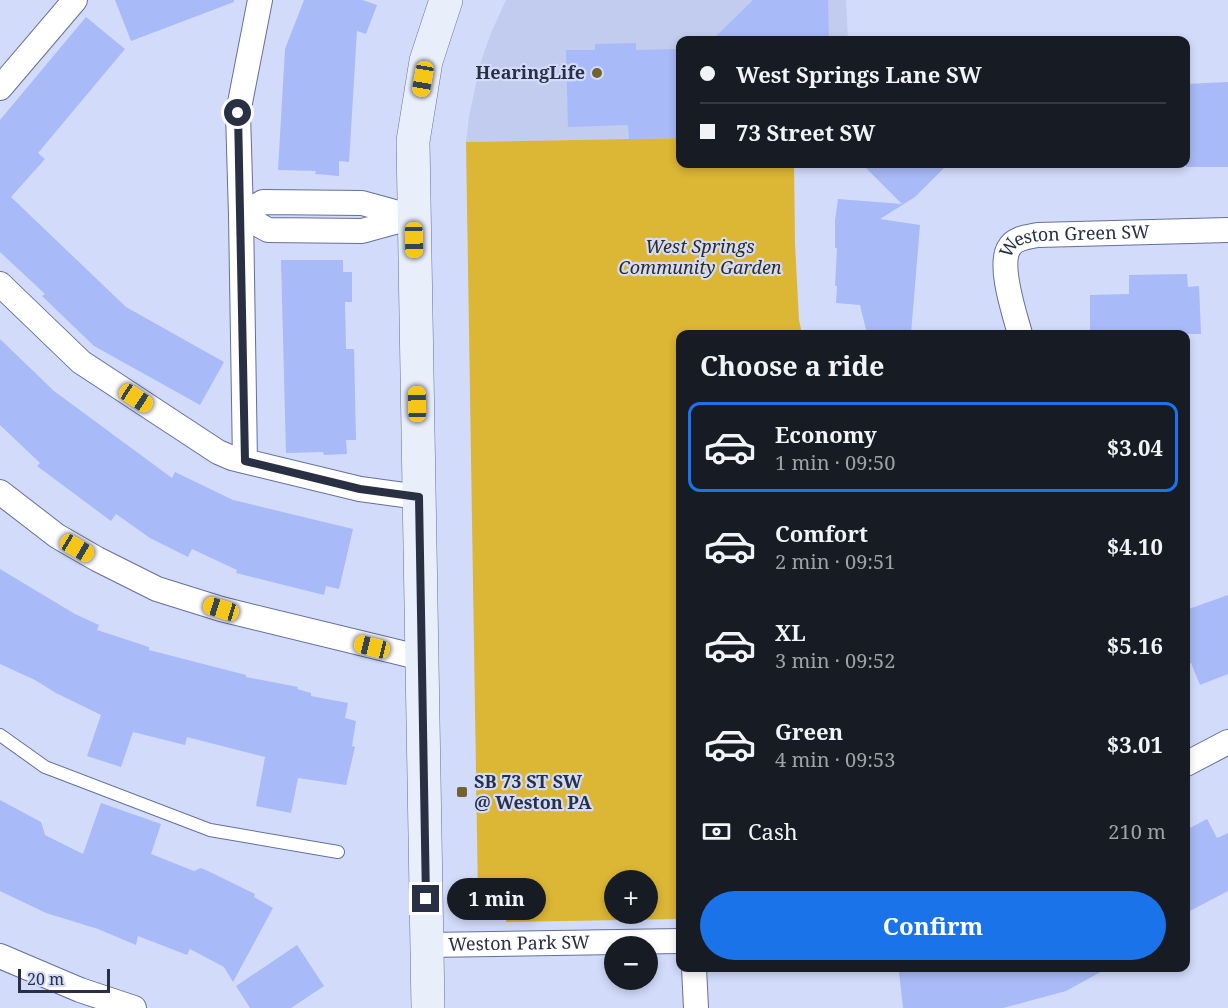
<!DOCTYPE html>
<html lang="en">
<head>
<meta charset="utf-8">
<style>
  body { margin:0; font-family:"Noto Serif",serif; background:#242831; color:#f1f3f6; height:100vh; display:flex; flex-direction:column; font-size:22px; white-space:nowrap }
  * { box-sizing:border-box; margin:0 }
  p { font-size:20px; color:#9ea1a6 }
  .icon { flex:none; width:33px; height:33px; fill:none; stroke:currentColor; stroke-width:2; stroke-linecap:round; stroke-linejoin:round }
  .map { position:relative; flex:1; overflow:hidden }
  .details { position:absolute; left:676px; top:330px; width:514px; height:642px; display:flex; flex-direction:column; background:#171b24; border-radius:12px; box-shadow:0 3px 9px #0003 }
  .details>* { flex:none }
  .guide { position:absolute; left:676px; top:36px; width:514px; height:132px; border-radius:12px; box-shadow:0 3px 9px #0003; display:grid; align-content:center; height:132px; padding:0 24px; background:#171b24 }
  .controls { position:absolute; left:604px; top:870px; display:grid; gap:12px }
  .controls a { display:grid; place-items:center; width:54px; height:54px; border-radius:50%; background:#171b24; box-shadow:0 3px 9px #0003; font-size:30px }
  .scale { position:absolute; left:18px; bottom:15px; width:92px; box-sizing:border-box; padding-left:6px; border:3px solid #2a3044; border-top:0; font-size:16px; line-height:21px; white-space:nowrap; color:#2a3044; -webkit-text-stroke:4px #d2dbfa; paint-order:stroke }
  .end { position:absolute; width:27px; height:27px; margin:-14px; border:8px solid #2a3044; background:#fff; box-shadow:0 0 0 3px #fff }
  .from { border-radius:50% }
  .bubble { position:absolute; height:42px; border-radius:21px; background:#171b24; box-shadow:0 3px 9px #0003; font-size:20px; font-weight:700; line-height:42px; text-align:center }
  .car { position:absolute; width:18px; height:36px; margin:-18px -9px; border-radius:8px; box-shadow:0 0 4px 2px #0007; background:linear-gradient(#f5c518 24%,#345 0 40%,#f5c518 0 76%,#345 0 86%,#f5c518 0) }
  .guide b { display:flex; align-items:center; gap:21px; height:57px; font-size:22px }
  .guide b+b { border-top:2px solid #363941 }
  .guide i { width:15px; height:15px; background:#f1f3f6 }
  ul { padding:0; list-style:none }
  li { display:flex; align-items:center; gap:18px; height:90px; margin:0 12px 9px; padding:0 12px; border:3px solid transparent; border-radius:12px }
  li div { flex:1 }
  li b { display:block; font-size:22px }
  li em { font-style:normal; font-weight:700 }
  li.current { border-color:#1a73e8 }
  li>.icon { width:54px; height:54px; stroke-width:1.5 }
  h2 { padding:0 24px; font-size:27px; line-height:72px }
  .pay { display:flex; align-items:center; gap:15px; height:66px; padding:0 24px; font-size:22px }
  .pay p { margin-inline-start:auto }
  .cta { display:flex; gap:12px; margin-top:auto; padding:12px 24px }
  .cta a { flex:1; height:69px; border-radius:36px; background:#1a73e8; color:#fff; font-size:24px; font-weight:700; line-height:69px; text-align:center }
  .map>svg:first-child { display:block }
  .built { fill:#c2ccee }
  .green { fill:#dcb635; fill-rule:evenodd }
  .building { fill:#a8baf7 }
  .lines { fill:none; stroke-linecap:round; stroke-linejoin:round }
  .lane-casing { stroke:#63709d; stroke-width:14 }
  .street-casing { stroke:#63709d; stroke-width:26 }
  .secondary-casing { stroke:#63709d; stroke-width:34 }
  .lane { stroke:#fff; stroke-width:12 }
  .street { stroke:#fff; stroke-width:24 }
  .secondary { stroke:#e9eefb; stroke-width:33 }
  .route { stroke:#2a3044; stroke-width:8 }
  .poi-dot { fill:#726230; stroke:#d2dbfa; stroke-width:2 }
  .labels { text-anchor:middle; stroke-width:4.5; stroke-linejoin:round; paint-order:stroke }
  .poi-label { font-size:18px; font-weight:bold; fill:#2a3044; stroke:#d2dbfa; text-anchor:end }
  .park-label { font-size:18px; font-style:italic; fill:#332c17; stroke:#d2dbfa }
  .street-label { font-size:18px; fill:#2a3044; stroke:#d2dbfa }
</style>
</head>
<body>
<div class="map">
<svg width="1228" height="1008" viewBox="0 0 1228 1008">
  <rect width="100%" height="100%" fill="#d2dbfa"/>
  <path class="built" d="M 506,0 L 846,0 L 848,40 L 681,40 L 681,138 L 466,142 L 469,117 L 480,64 L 491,33 Z"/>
  <path class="green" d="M 681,138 L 681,164 L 794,164 L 795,244 L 799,320 L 802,334 L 681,334 L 681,919 L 506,922 L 506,917 L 485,911 L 487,905 L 478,898 L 466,142 ZM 615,880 L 648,880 L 648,914 L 615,914 Z"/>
  <path class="building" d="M 115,0 L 234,0 L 234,2 L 131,41 Z
    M 304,0 L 362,0 L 377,5 L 366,34 L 357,31 L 349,162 L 339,161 L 339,176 L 315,174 L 316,171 L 278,170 L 285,49 Z
    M 753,0 L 828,0 L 829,40 L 712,40 Z
    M 86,17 L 125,49 L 38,153 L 45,159 L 11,197 L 126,307 L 224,362 L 200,405 L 94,346 L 42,296 L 45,294 L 0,252 L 0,120 Z
    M 636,43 L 636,50 L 681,49 L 681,138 L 629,139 L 628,125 L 568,127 L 566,50 L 595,50 L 595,44 Z
    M 1228,82 L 1228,167 L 1186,167 L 1186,84 Z
    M 862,164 L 948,164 L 915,197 L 880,219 L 920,225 L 911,334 L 867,334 L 860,305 L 836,303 L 837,286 L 835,286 L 837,248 L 835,248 L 835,221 L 838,199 L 902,204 Z
    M 281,260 L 343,260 L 343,272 L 352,272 L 352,302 L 345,302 L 346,349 L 354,349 L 356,440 L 346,440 L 347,454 L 324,455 L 323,452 L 286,453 Z
    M 1187,274 L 1188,287 L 1199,286 L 1201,334 L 1090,334 L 1090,295 L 1129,294 L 1129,275 Z
    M 0,339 L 54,391 L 172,478 L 175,472 L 233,500 L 353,529 L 339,589 L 326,586 L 324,595 L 236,573 L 237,570 L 192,549 L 188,557 L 150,538 L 116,514 L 111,521 L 37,466 L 40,463 L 0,425 Z
    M 0,569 L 75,614 L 99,625 L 97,630 L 149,647 L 149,650 L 246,675 L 246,677 L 298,687 L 297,689 L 311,693 L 311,696 L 348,703 L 345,718 L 356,721 L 352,746 L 355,747 L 346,785 L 298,778 L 291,813 L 256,806 L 265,757 L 187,737 L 185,745 L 133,732 L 121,767 L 87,756 L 101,715 L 56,693 L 35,680 L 0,664 Z
    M 1228,595 L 1228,674 L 1200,685 L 1191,663 L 1186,664 L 1186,610 Z
    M 0,800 L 41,822 L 45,835 L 83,854 L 101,803 L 161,824 L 151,854 L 194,871 L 201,868 L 210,872 L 255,894 L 254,897 L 273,908 L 233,982 L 224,967 L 190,949 L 187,955 L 138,936 L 136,945 L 98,929 L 46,913 L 0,891 Z
    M 1207,819 L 1217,838 L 1228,833 L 1228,891 L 1186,913 L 1186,830 Z
    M 297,945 L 324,986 L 291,1008 L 250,1008 L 236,986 Z
    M 927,968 L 1108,968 L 1066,991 L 1003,1008 L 903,1008 L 899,972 Z"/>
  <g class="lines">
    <defs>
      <path id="lane" d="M 0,735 L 45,767 L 210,830 L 338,852"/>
      <g id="street">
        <path d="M 0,88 L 75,0"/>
        <path d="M 263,202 L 362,203 L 413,217 L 362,231 L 268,230 L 241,215 Z"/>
        <path d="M 0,284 L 81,362 L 218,452 L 232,458 L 360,489 L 419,497"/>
        <path id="s1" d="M 1020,334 C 1015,315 998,266 1009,248 C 1014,238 1028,237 1038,235 L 1228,230"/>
        <path d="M 245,461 L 241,215 L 238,113 L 260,0"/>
        <path d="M 0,492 L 57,536 L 97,559 L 157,589 L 221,609 L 422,658"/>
        <path d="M 1186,764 L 1228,742"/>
        <path id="s2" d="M 427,945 L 681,941"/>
        <path d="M 0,956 L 80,990 L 134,1008"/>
        <path d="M 694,968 L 696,1008"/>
      </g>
      <path id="secondary" d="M 428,1008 L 413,141 L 426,61 L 446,0"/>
    </defs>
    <use href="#lane" class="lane-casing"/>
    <use href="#street" class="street-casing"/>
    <use href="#secondary" class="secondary-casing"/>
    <use href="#lane" class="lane"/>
    <use href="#street" class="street"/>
    <use href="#secondary" class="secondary"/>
  </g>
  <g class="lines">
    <path class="route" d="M 238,113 L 245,461 L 360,489 L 419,497 L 426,899"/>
  </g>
  <g class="poi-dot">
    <circle cx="597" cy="73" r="6"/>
    <rect x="456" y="786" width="12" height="12" rx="3"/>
  </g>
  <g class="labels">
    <g class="poi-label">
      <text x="585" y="79">HearingLife</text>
      <text x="474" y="788" text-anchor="start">SB 73 ST SW<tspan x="474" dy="21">@ Weston PA</tspan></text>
    </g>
    <g class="park-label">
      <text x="700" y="253">West Springs<tspan x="700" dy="21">Community Garden</tspan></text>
    </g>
    <g class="street-label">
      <text dy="6" stroke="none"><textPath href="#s1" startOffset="156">Weston Green SW</textPath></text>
      <text dy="6" stroke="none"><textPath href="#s2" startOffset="92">Weston Park SW</textPath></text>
    </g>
  </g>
</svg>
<div class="controls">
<a>+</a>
<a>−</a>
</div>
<div class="scale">20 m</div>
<i class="end from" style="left:238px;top:113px"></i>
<i class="end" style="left:426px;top:899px"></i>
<div class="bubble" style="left:447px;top:878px;width:99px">1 min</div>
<i class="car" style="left:423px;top:79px;rotate:190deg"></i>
<i class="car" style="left:414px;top:240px;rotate:179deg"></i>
<i class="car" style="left:136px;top:398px;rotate:123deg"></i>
<i class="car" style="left:417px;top:404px;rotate:359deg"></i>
<i class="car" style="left:77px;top:548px;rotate:120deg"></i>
<i class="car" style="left:221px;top:609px;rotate:287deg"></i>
<i class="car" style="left:372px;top:647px;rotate:284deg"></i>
<div class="guide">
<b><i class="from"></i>West Springs Lane SW</b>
<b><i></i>73 Street SW</b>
</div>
<section class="details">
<h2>Choose a ride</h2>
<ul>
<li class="current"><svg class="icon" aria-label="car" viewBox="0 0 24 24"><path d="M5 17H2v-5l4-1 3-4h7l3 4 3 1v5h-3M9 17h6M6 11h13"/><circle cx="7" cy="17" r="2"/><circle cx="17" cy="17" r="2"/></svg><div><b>Economy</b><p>1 min · 09:50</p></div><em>$3.04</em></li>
<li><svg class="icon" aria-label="car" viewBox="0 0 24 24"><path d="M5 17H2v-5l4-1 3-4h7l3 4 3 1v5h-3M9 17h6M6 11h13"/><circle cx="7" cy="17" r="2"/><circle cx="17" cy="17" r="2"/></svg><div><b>Comfort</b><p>2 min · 09:51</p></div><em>$4.10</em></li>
<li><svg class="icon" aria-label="car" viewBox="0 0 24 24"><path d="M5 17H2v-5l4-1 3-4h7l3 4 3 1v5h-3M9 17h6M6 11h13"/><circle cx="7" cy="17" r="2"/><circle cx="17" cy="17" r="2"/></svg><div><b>XL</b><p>3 min · 09:52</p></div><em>$5.16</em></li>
<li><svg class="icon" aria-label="car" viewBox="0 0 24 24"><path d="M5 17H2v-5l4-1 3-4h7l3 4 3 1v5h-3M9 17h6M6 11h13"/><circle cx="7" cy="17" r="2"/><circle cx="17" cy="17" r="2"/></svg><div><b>Green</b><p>4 min · 09:53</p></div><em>$3.01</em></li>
</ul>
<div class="pay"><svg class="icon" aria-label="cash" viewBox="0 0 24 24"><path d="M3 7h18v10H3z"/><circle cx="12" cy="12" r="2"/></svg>Cash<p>210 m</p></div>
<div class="cta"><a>Confirm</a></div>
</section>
</div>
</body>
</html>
